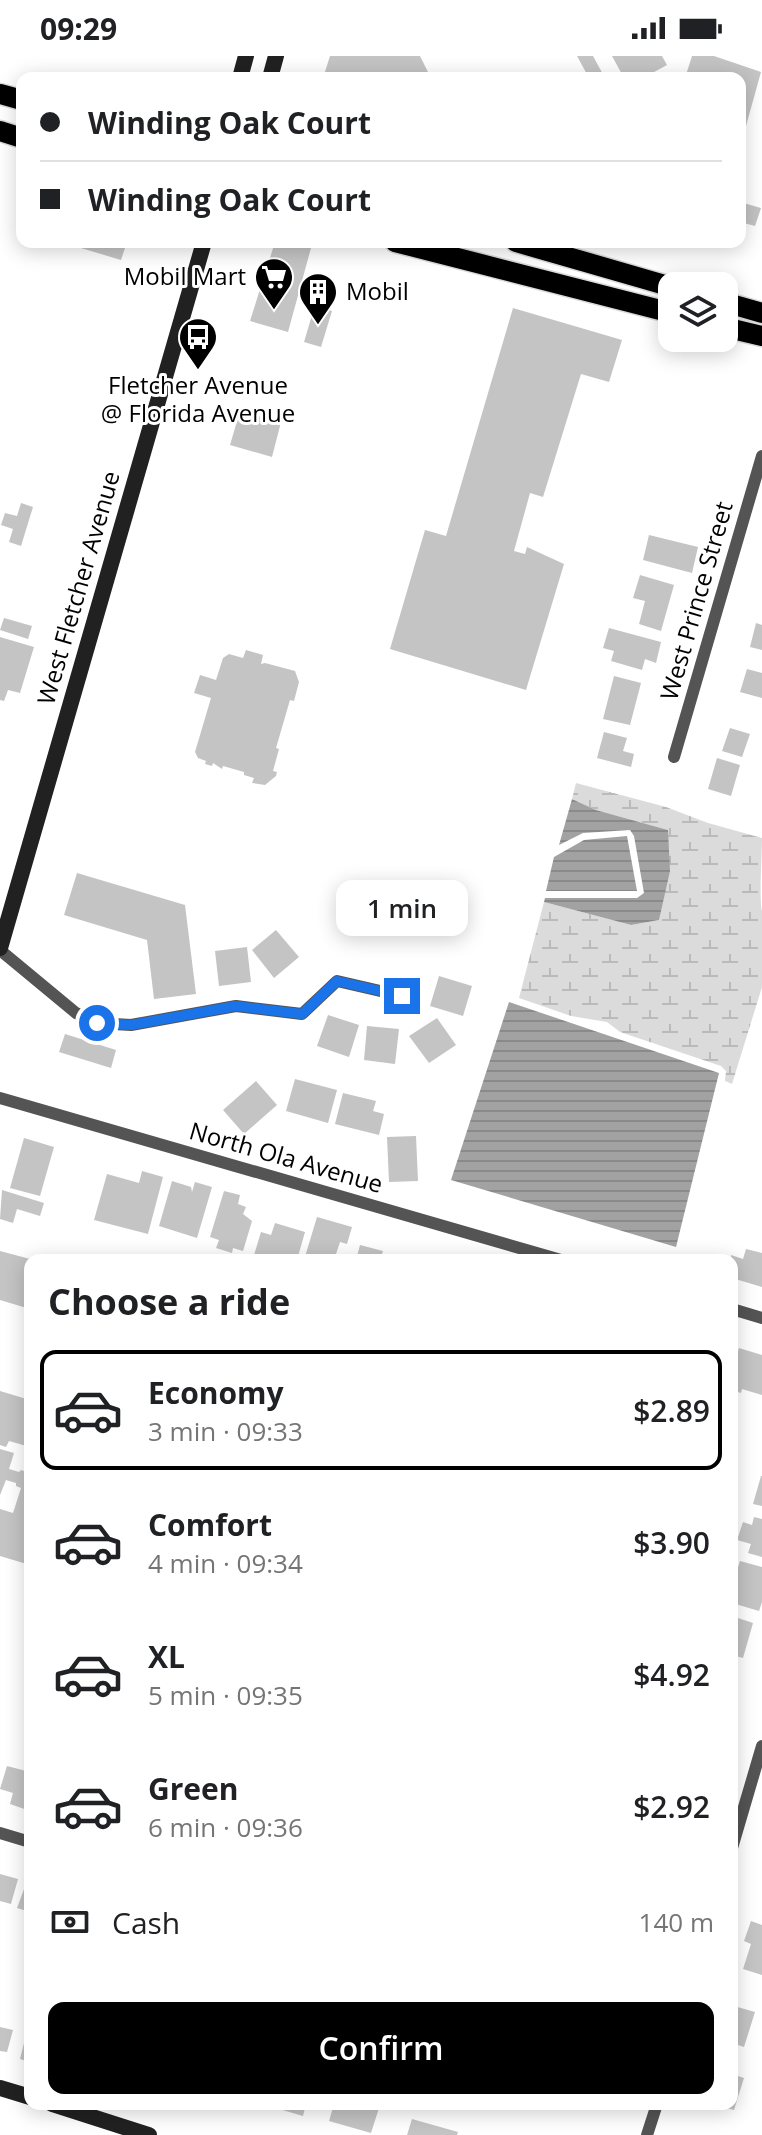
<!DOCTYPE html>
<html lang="en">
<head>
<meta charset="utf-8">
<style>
  body { margin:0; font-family:"Open Sans",sans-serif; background:#f2f2f2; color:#202124; height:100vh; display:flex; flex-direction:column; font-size:30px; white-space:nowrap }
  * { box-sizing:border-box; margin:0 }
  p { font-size:26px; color:#757577 }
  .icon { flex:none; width:44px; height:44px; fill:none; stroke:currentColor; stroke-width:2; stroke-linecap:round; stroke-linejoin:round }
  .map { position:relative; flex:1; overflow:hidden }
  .details { position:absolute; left:24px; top:1198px; width:714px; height:856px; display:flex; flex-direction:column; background:#fff; border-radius:16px; box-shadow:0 4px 20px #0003 }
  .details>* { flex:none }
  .top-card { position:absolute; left:16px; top:16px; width:730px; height:176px; border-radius:16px; box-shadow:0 4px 20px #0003; display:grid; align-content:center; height:176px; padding:0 24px; background:#fff }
  .buttons { position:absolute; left:658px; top:216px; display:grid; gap:16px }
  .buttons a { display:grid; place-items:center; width:80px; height:80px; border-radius:16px; background:#fff; box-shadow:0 4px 20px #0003; font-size:40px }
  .end { position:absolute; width:36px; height:36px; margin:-18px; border:10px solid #1a73e8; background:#fff; box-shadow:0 0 0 4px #fff }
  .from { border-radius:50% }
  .bubble { position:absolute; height:56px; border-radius:16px; background:#fff; box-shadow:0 4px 20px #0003; font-size:26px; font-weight:600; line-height:56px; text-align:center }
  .top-card b { display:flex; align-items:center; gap:28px; height:76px; font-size:30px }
  .top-card b+b { border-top:2px solid #e0e0e0 }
  .top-card i { width:20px; height:20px; background:#202124 }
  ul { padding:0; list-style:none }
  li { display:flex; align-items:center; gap:24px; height:120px; margin:0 16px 12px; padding:0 8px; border:4px solid transparent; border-radius:16px }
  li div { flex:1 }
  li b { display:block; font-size:30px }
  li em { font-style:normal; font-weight:600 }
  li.current { border-color:#000 }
  li>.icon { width:72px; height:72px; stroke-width:1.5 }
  h2 { padding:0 24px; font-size:36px; line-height:96px }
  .pay { display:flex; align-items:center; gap:20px; height:88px; padding:0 24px; font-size:30px }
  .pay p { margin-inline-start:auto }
  .button { display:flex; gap:16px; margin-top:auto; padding:16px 24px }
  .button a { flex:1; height:92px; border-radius:16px; background:#000; color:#fff; font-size:32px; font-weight:600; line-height:92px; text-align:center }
  .status { display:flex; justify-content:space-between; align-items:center; height:56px; padding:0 40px; background:#fff; direction:ltr }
  .status svg { height:22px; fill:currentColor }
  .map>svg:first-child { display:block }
  .wetland { fill:url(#wetland-marsh) }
  .water { fill:url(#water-rules) }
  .building { fill:#c4c4c4 }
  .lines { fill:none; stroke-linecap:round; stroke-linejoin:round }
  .primary-casing { stroke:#dbdbdb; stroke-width:23 }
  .street { stroke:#545454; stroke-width:12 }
  .secondary { stroke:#212121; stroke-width:16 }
  .primary { stroke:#000; stroke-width:20 }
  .route { stroke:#1a73e8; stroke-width:10 }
  .labels { text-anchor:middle; stroke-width:6; stroke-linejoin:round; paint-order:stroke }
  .poi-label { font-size:24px; fill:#000; stroke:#fff; text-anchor:end }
  .street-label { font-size:24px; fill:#000; stroke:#fff }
</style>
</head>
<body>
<div class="status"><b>09:29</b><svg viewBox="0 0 49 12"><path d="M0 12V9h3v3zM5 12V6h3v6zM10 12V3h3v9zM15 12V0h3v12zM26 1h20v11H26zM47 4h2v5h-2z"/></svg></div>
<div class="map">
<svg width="762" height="2079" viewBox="0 0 762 2079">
  <defs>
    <pattern id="wetland-marsh" width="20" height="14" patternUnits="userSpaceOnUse" patternTransform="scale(2)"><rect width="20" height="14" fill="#dbdbdb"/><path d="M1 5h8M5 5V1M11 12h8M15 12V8" fill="none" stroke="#bababa"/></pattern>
    <pattern id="water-rules" width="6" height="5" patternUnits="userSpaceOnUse" patternTransform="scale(2)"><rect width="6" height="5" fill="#a2a2a2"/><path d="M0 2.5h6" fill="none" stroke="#8a8a8a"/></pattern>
  </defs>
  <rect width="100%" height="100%" fill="#fff"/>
  <path class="wetland" d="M 576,727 L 666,751 L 708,767 L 762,782 C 762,795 759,847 762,855 L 762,931 L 732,1028 L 725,1025 L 726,1015 L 721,1010 L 620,976 L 607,966 L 571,960 L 519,942 L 544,846 L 631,869 L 659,864 L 668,774 L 596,754 L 572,743 Z"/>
  <path class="water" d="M 572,743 L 596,754 L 668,774 L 670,815 L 659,864 L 631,869 L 544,846 L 545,842 L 637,842 L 644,837 L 634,780 L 630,774 L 583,777 L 559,789 Z
    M 627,780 L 637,835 L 546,835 L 554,801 L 584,784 Z
    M 509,946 L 719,1017 L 676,1191 L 451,1124 Z"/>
  <path class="building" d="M 330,0 L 420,0 L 431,22 L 323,22 Z
    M 577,0 L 593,0 L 605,22 L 589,22 Z
    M 612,0 L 662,0 L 667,9 L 643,22 L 624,22 Z
    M 692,0 L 714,0 L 761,16 L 741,88 L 740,22 L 685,22 Z
    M 740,146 L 761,152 L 755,170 L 740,166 Z
    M 83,186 L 127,186 L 121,204 L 81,192 Z
    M 275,186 L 289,186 L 311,192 L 288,276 L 250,265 Z
    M 315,249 L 332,255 L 321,291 L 304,286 Z
    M 513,252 L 622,284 L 609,326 L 581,318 L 543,441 L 530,437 L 514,495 L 525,498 L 527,491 L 564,508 L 526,634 L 390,593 L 425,474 L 446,480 Z
    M 240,355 L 281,366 L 272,401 L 230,389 Z
    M 21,447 L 33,451 L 21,490 L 9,486 L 13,473 L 1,469 L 5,457 L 17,460 Z
    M 649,479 L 698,491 L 692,517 L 643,504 Z
    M 640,519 L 674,529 L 661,575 L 639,568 L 645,545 L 633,542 Z
    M 4,562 L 32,570 L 28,583 L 0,574 Z
    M 756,567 L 762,569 L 762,594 L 750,591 Z
    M 609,572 L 661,586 L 656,607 L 645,603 L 642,614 L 611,605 L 614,595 L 603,592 Z
    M 0,581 L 34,591 L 20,637 L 8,634 L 4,645 L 0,644 Z
    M 246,594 L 263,599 L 261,608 L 265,607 L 295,615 L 299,626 L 294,645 L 290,644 L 276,692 L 279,693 L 273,715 L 277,716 L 276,720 L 265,729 L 252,727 L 254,722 L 244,719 L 244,716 L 223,710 L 222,713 L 213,707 L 212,710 L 205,708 L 206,705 L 198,702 L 195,696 L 211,642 L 194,637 L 200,619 L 216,624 L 223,602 L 229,598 L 243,602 Z
    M 747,613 L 762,617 L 762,642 L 740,636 Z
    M 614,620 L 641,627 L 630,669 L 603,663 Z
    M 730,672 L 750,678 L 742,701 L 722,695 Z
    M 604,676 L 627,682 L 623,695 L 634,698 L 631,711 L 597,702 Z
    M 717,702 L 740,709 L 731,740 L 708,733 Z
    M 77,817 L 185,849 L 196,938 L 154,943 L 147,884 L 64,859 Z
    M 276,874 L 299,901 L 274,922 L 252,894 Z
    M 247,891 L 251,926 L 219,930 L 215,895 Z
    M 439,920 L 472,930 L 463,960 L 430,950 Z
    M 328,959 L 359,969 L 349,1001 L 317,990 Z
    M 437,962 L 456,989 L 429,1007 L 409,980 Z
    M 367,970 L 399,973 L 395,1008 L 364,1004 Z
    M 65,978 L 116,994 L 111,1012 L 59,996 Z
    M 295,1023 L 337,1034 L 328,1067 L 286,1055 Z
    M 256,1025 L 277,1049 L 244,1078 L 223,1054 Z
    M 343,1037 L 376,1045 L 373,1055 L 384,1058 L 379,1079 L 335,1068 Z
    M 416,1080 L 418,1125 L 389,1126 L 387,1081 Z
    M 24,1082 L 54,1091 L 40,1140 L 10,1132 Z
    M 142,1115 L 163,1121 L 148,1178 L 94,1164 L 107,1118 L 139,1127 Z
    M 172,1125 L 191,1131 L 192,1136 L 195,1126 L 212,1131 L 197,1182 L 159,1170 Z
    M 2,1134 L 44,1147 L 40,1160 L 17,1153 L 13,1167 L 0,1163 Z
    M 224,1135 L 240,1139 L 238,1148 L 246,1151 L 243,1158 L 252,1165 L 243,1195 L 233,1192 L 232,1197 L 216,1192 L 219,1184 L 210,1181 Z
    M 317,1161 L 352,1171 L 347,1188 L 340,1186 L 334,1204 L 304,1204 Z
    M 275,1167 L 305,1176 L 297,1204 L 270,1204 L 254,1199 L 261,1176 L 271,1179 Z
    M 360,1189 L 383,1195 L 380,1204 L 356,1204 Z
    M 746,1193 L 762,1197 L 762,1231 L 732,1222 L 731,1199 L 743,1203 Z
    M 0,1195 L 30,1203 L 30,1253 L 0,1244 Z
    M 739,1292 L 762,1299 L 762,1339 L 742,1333 L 741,1337 L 732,1334 L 732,1313 Z
    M 0,1335 L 30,1344 L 30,1391 L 9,1385 L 6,1391 L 0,1389 Z
    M 0,1393 L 14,1397 L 9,1413 L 19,1416 L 21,1414 L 24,1415 L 30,1399 L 30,1509 L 0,1500 L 0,1453 L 13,1457 L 21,1432 L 16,1430 L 16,1427 L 6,1424 L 0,1439 Z
    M 761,1420 L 762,1420 L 762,1450 L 753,1448 Z
    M 754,1461 L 762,1463 L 762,1501 L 748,1497 L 751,1488 L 737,1484 L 743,1466 L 752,1469 Z
    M 740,1505 L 762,1511 L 762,1546 L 759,1555 L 732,1547 L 732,1531 Z
    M 732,1560 L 753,1567 L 743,1602 L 732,1599 Z
    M 7,1710 L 30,1716 L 30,1755 L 10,1748 L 13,1737 L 0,1733 Z
    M 0,1818 L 18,1823 L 11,1848 L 0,1845 Z
    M 27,1825 L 30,1826 L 30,1856 L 17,1852 Z
    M 751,1865 L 762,1869 L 762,1919 L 743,1913 L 751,1888 L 744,1885 Z
    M 734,1950 L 755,1956 L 744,1991 L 732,1987 Z
    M 29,1967 L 30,1967 L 30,2006 L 20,2003 Z
    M 0,1971 L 13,1974 L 7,1996 L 0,1995 Z
    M 732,2018 L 744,2022 L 734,2054 L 716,2049 L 732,2048 Z
    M 262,2048 L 306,2048 L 303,2060 Z
    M 334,2048 L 364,2048 L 379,2052 L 371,2077 L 329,2065 Z
    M 412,2063 L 458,2076 L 457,2079 L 407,2079 Z"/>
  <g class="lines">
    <defs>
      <path id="primary" d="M 0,38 L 22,44
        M 0,75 L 22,82
        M 395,186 L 672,257
        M 516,186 L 672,231
        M 724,246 L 762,257
        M 724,271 L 762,280"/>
    </defs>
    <use href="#primary" class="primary-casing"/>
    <path class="street" d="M 674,701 L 762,400
      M 0,894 L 76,957 L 97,967 L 131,969 L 236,950 L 302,958 L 337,925 L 402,940
      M 0,1042 L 561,1204
      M 732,1253 L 762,1262
      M 0,1777 L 30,1786
      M 732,1792 L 762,1690
      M 647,2079 L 657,2048"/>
    <path class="secondary" d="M 240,22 L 246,0
      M 270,22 L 276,0
      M 0,892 L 204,186
      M 0,2032 L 30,2041
      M 52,2048 L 149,2079"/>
    <use href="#primary" class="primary"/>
  </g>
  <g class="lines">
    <path class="route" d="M 97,967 L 131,969 L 236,950 L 302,958 L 337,925 L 402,940"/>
  </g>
  <defs>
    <symbol id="supermarket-pin" viewBox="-11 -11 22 30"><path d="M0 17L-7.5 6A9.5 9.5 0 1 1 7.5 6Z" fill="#000" stroke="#fff"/><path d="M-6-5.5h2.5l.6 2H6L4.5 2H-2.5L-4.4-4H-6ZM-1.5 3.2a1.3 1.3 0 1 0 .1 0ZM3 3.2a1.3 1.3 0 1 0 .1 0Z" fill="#fff"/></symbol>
    <symbol id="building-pin" viewBox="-11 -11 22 30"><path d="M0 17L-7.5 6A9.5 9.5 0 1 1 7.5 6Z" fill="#000" stroke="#fff"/><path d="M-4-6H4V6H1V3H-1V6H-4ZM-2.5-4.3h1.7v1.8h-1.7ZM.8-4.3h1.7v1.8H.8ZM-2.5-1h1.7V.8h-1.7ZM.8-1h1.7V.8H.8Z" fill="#fff"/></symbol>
    <symbol id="bus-pin" viewBox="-11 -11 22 30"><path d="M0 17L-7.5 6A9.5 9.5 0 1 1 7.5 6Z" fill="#000" stroke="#fff"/><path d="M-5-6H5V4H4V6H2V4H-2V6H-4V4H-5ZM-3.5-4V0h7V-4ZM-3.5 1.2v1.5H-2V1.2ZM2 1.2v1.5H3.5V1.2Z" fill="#fff"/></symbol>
  </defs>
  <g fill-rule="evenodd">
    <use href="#supermarket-pin" x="252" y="199" width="44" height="60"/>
    <use href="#building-pin" x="296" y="214" width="44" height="60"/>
    <use href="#bus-pin" x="176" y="259" width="44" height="60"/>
  </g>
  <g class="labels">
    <g class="poi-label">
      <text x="246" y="229">Mobil Mart</text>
      <text x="346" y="244" text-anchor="start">Mobil</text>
      <text x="198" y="338" text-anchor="middle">Fletcher Avenue<tspan x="198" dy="28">@ Florida Avenue</tspan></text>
    </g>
    <g class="street-label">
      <text transform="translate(79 532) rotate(-74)" y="8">West Fletcher Avenue</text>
      <text transform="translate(697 545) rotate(-74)" y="8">West Prince Street</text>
      <text transform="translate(286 1102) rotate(16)" y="8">North Ola Avenue</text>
    </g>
  </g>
</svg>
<div class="buttons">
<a><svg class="icon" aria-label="layers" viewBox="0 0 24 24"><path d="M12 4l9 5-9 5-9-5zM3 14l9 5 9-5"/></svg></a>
</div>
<i class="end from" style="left:97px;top:967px"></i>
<i class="end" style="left:402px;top:940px"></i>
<div class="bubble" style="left:336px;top:824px;width:132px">1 min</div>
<div class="top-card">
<b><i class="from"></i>Winding Oak Court</b>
<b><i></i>Winding Oak Court</b>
</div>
<section class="details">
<h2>Choose a ride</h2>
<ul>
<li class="current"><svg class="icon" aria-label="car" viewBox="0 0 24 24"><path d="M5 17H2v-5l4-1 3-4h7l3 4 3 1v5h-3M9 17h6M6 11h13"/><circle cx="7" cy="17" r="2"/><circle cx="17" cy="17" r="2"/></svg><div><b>Economy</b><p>3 min · 09:33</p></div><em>$2.89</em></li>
<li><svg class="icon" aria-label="car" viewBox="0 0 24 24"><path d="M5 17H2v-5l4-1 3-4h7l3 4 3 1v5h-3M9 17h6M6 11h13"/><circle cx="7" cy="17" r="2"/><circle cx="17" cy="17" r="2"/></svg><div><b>Comfort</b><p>4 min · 09:34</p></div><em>$3.90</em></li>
<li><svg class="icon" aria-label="car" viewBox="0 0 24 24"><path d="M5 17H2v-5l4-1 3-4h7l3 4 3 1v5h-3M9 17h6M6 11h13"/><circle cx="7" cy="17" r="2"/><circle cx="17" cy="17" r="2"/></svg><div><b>XL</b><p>5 min · 09:35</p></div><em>$4.92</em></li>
<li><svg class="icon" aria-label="car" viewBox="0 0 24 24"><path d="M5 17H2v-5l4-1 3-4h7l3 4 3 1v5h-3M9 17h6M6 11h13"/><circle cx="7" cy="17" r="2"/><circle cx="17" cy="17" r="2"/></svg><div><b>Green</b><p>6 min · 09:36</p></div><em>$2.92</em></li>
</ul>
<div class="pay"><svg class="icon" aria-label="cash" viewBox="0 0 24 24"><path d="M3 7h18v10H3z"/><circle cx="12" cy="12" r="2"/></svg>Cash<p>140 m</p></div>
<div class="button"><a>Confirm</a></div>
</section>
</div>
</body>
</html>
